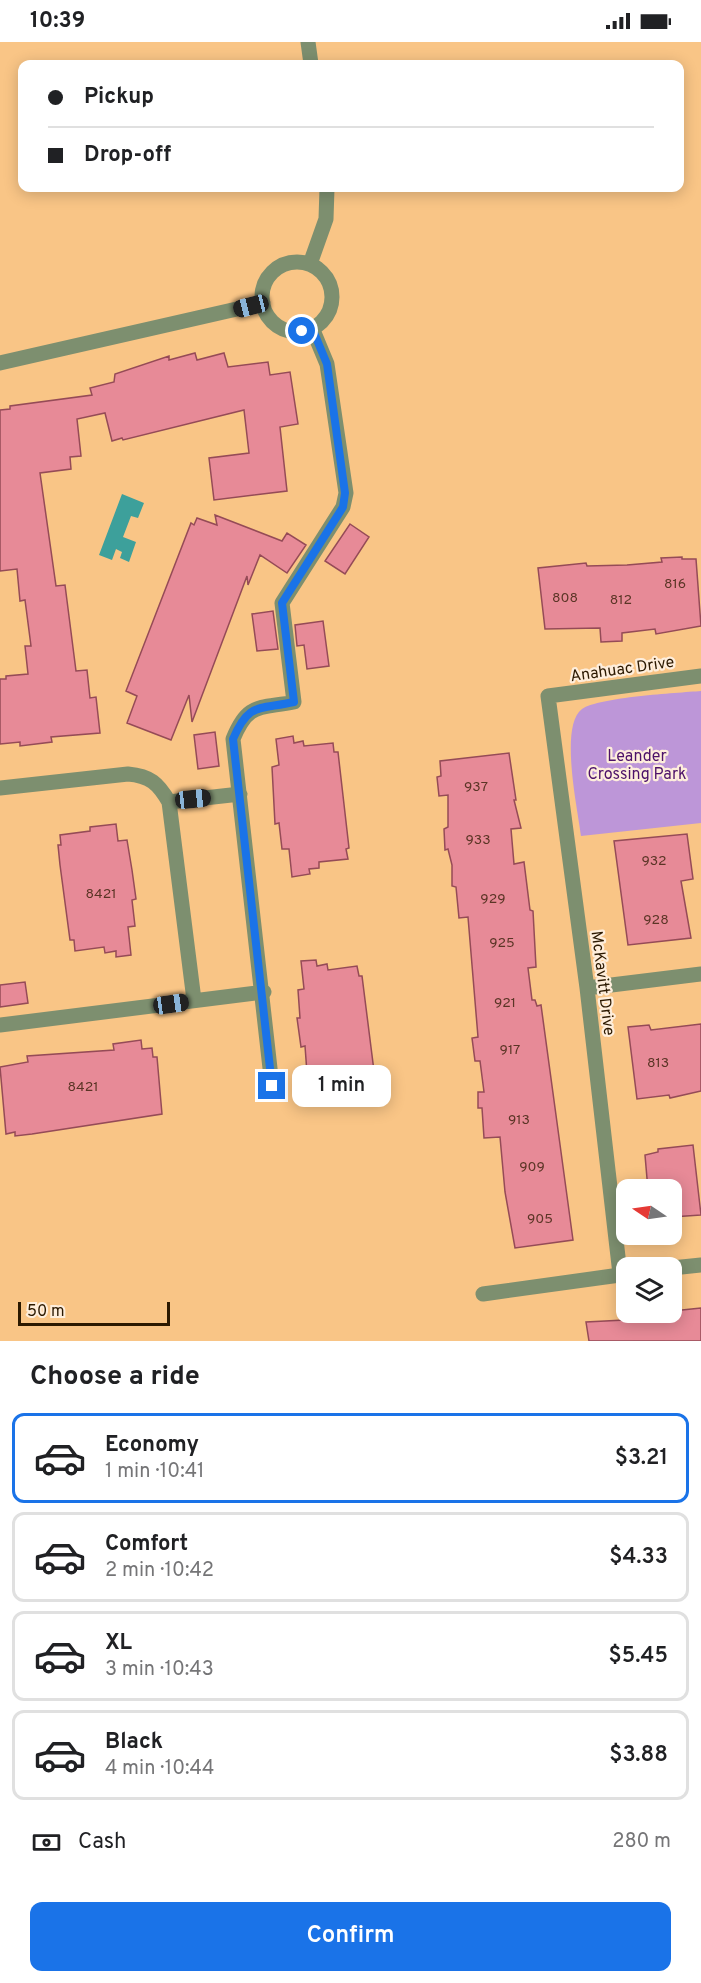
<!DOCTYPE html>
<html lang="en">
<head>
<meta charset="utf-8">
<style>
  body { margin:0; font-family:Overpass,sans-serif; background:#f6f6f6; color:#202124; height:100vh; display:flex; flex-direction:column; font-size:22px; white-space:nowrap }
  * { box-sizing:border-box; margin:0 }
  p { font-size:20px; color:#757577 }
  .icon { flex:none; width:33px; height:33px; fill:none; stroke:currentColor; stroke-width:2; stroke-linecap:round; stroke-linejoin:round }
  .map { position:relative; height:1299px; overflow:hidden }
  .drawer { display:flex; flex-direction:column; background:#fff; flex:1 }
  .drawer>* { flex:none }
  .hud { position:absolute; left:18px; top:18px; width:666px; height:132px; border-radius:12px; box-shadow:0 3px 15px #0003; display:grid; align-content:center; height:132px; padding:0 30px; background:#fff }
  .needle { width:39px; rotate:283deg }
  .buttons { position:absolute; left:616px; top:1137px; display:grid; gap:12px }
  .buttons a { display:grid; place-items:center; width:66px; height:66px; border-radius:12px; background:#fff; box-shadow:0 3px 15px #0003; font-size:30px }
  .scale { position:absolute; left:18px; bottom:15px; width:152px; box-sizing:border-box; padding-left:6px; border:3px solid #2c1900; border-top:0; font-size:16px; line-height:21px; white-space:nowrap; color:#2c1900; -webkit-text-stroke:4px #feeedc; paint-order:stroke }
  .end { position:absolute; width:27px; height:27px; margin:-14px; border:8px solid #1a73e8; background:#fff; box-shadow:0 0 0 3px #fff }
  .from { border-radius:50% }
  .bubble { position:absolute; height:42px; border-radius:12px; background:#fff; box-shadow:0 3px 15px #0003; font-size:20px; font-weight:600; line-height:42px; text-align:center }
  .car { position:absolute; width:18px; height:36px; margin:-18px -9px; border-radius:8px; box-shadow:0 0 4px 2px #0007; background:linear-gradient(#222 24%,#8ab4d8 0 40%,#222 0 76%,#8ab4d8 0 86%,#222 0) }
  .hud b { display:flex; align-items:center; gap:21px; height:57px; font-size:22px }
  .hud b+b { border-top:2px solid #e0e0e0 }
  .hud i { width:15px; height:15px; background:#202124 }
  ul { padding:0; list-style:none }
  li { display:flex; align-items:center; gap:18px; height:90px; margin:0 12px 9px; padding:0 18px; border:3px solid #e0e0e0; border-radius:12px }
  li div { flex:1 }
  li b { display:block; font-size:22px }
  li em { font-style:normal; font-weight:600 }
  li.active { border-color:#1a73e8 }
  li>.icon { width:54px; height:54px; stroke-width:1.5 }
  h2 { padding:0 30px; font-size:27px; line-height:72px }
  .pay { display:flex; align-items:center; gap:15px; height:66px; padding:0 30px; font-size:22px }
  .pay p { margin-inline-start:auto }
  .cta { display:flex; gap:12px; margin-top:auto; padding:12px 30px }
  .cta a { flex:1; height:69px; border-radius:12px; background:#1a73e8; color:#fff; font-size:24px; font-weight:600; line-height:69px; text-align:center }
  .status { display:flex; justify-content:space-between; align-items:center; height:42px; padding:0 30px; background:#fff; direction:ltr }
  .status svg { height:16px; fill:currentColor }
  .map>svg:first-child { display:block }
  .green { fill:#bd96d8 }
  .water { fill:#3da09b }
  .building { fill:#e78a97; stroke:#954b57; stroke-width:1.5 }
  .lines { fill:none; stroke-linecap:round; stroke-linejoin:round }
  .minor { stroke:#7d8f6f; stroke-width:15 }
  .route { stroke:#1a73e8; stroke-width:8 }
  .labels { text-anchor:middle; stroke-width:4.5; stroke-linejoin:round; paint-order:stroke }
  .number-label { font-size:14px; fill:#5b3526 }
  .street-label { font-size:16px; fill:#2c1900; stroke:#feeedc }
  .park-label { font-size:16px; fill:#4c1169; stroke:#feeedc }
</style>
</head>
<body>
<div class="status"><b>10:39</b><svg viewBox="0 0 49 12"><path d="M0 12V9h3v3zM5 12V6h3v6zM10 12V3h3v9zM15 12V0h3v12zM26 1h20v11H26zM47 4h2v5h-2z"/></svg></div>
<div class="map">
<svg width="701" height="1299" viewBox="0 0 701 1299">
  <rect width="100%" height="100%" fill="#f9c586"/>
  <path class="green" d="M 701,649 L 701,781 L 581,794 C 578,768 559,684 582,667 C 600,655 676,651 701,649 Z"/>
  <path class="water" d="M 122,452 L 144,461 L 138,476 L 131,474 L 123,495 L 136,500 L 129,520 L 120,516 L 122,510 L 116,507 L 112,518 L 99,513 Z"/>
  <path class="building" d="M 195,311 L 197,318 L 224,311 L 228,325 L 268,320 L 270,333 L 290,330 L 298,382 L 280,385 L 287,449 L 214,458 L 209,416 L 249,411 L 244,368 L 123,398 L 122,396 L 112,399 L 105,371 L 77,377 L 81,414 L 70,415 L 71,427 L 40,431 L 56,544 L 65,543 L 76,629 L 87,628 L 90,656 L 96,655 L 100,691 L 51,695 L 52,700 L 20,704 L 20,700 L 0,702 L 0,637 L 6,637 L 6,634 L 28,632 L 25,604 L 31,604 L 25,558 L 20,559 L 17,527 L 0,529 L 0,368 L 10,367 L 10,364 L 92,353 L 90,346 L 114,340 L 115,332 L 169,314 L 169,318 Z
    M 215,473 L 282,499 L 287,491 L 306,503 L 287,531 L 260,513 L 248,543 L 247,534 L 192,680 L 189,653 L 171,698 L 127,681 L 137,654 L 126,649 L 191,481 L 194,483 L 197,476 L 217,483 Z
    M 350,482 L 369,495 L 345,532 L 325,519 Z
    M 682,515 L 682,517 L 696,517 L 701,584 L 656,592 L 655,587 L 622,591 L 622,599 L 601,600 L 600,586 L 545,587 L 538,526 L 586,521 L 587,524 L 627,523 L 662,520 L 661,516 Z
    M 273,569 L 278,607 L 257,609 L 252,572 Z
    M 323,579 L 329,624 L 307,627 L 304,603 L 297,604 L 295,583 Z
    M 215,690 L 219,724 L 198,727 L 194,693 Z
    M 293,694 L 294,701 L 303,699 L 304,704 L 333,701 L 334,710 L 338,710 L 349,806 L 346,807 L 348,817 L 319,820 L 319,826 L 309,827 L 310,832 L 292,835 L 289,807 L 282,807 L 279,781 L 275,782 L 272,725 L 279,723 L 276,697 Z
    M 509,711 L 516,758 L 514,758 L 521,786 L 511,787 L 514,822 L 524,820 L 530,868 L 533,869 L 536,925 L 528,926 L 532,958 L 535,958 L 537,964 L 541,963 L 573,1198 L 515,1206 L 505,1150 L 500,1095 L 484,1096 L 482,1066 L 478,1066 L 478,1050 L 484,1050 L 480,1019 L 475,1019 L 472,996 L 478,995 L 468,875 L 459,876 L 456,845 L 452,844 L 452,823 L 448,807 L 445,808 L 444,787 L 448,785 L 448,753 L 439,754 L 437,735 L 441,734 L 440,719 Z
    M 116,782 L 118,799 L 127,798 L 132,828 L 136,857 L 132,858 L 135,884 L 128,885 L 131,913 L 116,915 L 116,909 L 105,911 L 104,905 L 75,909 L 74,898 L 70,898 L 60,823 L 58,803 L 61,803 L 60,793 L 90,789 L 90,785 Z
    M 687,792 L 693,837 L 681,839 L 691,896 L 628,903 L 614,799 Z
    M 316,918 L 317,924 L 327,922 L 328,928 L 357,924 L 359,934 L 362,934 L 374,1029 L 371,1029 L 373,1041 L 344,1045 L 345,1050 L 335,1051 L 335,1057 L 317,1059 L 314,1036 L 310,1036 L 307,1031 L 305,1004 L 301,1005 L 297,976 L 300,976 L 298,948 L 304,947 L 301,919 Z
    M 25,940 L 28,961 L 0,965 L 0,943 Z
    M 701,982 L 701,1049 L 670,1056 L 669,1053 L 637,1057 L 628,985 L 649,983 L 651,988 Z
    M 141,998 L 142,1007 L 152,1006 L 153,1015 L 157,1015 L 162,1072 L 32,1092 L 15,1094 L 15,1090 L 6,1092 L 0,1025 L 28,1020 L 27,1014 L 114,1008 L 113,1002 Z
    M 693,1103 L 701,1173 L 672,1175 L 672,1148 L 648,1148 L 645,1113 L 658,1110 L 658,1107 Z
    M 701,1266 L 701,1299 L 589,1299 L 586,1280 L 644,1277 L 644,1272 Z"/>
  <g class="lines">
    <path class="minor" d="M 308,0 L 311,22
      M262 255a35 35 0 1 1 70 0a35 35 0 1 1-70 0Z
      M 310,222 L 326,177 L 327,146
      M 0,321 L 263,261
      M 0,746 L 128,732 C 150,734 158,741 169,760
      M 587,946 L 701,932
      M 194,958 L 169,760 L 240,752
      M 0,983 L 264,950
      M 272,1044 L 233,697 C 248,660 259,667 294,660 L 282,561 L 343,465 L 346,451 L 327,322 L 312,286
      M 672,1226 L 701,1223
      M 620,1232 L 587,946 L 548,654 L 701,634
      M 483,1252 L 627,1232"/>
  </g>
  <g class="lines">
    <path class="route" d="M 272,1044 L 233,697 C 249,660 258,668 294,660 L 282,561 L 343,465 L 345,451 L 327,322 L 312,286 L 302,289"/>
  </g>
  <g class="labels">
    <g class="number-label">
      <text x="675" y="546">816</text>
      <text x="565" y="560">808</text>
      <text x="621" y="562">812</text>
      <text x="476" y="749">937</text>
      <text x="478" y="802">933</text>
      <text x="654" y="823">932</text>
      <text x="101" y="856">8421</text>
      <text x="493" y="861">929</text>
      <text x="656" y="882">928</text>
      <text x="502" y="905">925</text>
      <text x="505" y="965">921</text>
      <text x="510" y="1012">917</text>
      <text x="658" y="1025">813</text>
      <text x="83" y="1049">8421</text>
      <text x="519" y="1082">913</text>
      <text x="532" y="1129">909</text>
      <text x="540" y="1181">905</text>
    </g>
    <g class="street-label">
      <text transform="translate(622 626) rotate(-8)" y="6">Anahuac Drive</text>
      <text transform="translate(604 941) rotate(83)" y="6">McKavitt Drive</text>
    </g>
    <g class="park-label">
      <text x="637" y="719">Leander<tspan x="637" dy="18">Crossing Park</tspan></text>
    </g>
  </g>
</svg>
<div class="buttons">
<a><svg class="needle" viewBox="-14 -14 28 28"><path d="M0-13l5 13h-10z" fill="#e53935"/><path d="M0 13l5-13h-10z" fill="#757577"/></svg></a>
<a><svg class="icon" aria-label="layers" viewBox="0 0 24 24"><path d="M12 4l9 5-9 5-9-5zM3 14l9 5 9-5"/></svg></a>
</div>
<div class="scale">50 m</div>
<i class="end from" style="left:302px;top:289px"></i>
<i class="end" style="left:272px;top:1044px"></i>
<div class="bubble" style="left:292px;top:1023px;width:99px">1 min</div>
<i class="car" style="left:251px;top:264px;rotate:256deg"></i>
<i class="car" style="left:193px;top:757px;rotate:84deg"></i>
<i class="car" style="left:171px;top:962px;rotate:82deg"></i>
<div class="hud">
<b><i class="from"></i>Pickup</b>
<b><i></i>Drop-off</b>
</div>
</div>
<section class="drawer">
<h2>Choose a ride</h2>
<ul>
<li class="active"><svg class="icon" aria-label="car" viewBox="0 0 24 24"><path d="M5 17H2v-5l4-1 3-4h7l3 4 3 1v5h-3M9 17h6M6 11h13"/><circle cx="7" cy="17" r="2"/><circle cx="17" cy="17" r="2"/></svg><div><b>Economy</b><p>1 min · 10:41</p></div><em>$3.21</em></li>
<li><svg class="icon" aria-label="car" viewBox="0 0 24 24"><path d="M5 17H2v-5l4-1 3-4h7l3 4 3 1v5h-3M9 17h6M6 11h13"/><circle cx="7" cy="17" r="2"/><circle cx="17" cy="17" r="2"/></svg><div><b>Comfort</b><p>2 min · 10:42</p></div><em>$4.33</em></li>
<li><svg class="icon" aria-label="car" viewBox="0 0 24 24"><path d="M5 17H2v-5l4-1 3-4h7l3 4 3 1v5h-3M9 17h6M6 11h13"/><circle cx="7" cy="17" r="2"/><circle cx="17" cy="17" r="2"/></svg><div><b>XL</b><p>3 min · 10:43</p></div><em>$5.45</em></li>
<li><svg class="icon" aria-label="car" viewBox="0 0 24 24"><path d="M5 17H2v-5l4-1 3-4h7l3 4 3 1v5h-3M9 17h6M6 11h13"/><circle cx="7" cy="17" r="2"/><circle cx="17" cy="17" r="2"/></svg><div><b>Black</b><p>4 min · 10:44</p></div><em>$3.88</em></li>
</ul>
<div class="pay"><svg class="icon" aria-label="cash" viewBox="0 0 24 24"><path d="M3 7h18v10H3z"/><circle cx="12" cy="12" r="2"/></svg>Cash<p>280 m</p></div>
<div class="cta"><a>Confirm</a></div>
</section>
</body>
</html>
